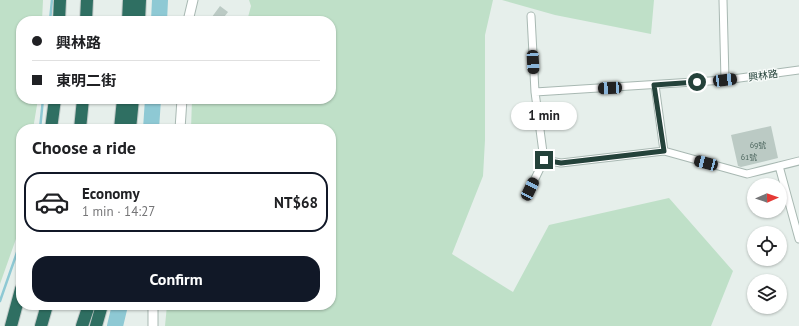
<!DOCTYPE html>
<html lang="en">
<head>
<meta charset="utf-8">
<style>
  body { margin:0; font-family:"PT Sans","Noto Sans TC",sans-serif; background:#f2f2f2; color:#202124; height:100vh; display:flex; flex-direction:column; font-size:15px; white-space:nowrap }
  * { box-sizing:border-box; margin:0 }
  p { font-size:13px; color:#757577 }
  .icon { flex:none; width:22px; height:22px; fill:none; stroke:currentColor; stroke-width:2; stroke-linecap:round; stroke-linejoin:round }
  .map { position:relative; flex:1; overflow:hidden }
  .drawer { position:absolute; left:16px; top:124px; width:320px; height:186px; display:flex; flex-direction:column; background:#fff; border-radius:16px; box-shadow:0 1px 3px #0004 }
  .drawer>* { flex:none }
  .banner { position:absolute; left:16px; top:16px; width:320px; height:88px; border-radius:16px; box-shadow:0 1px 3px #0004; display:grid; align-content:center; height:88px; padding:0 16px; background:#fff }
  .needle { width:26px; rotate:88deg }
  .fabs { position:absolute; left:747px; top:178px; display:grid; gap:8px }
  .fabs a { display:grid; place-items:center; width:40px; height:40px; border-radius:50%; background:#fff; box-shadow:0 1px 3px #0004; font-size:20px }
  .end { position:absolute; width:18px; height:18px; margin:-9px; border:5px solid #24423a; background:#fff; box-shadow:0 0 0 2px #fff }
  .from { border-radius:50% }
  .bubble { position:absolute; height:28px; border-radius:14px; background:#fff; box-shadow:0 1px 3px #0004; font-size:13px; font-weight:600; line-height:28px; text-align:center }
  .car { position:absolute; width:12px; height:24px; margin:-12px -6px; border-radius:5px; box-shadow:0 0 3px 1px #0007; background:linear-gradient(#222 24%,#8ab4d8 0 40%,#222 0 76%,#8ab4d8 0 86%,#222 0) }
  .banner b { display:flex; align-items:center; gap:14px; height:38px; font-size:15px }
  .banner b+b { border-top:1px solid #e0e0e0 }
  .banner i { width:10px; height:10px; background:#202124 }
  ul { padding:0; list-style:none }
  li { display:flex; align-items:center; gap:12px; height:60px; margin:0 8px 6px; padding:0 8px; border:2px solid transparent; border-radius:16px }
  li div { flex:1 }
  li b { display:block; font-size:15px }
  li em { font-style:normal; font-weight:600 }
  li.selected { border-color:#111827 }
  li>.icon { width:36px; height:36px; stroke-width:1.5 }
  h2 { padding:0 16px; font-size:18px; line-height:48px }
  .cta { display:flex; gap:8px; margin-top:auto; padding:8px 16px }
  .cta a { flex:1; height:46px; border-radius:16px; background:#111827; color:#fff; font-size:16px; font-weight:600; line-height:46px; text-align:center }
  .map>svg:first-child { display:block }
  .green { fill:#bfe0c8 }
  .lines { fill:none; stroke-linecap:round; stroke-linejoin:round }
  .stream { stroke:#8ec9d4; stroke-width:2.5 }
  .river { stroke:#8ec9d4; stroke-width:16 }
  .building { fill:#bbcac4 }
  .minor-casing { stroke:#a8b8b2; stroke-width:9 }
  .tertiary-casing { stroke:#a8b8b2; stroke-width:11 }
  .motorway-casing { stroke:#c2cac8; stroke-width:14 }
  .minor { stroke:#fff; stroke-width:7 }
  .tertiary { stroke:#fff; stroke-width:9 }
  .motorway { stroke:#2f6f62; stroke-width:12 }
  .route { stroke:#24423a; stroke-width:5 }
  .labels { text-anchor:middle; stroke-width:3; stroke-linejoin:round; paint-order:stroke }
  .number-label { font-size:8px; fill:#4a645c }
  .street-label { font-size:10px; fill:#24423a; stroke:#f7fbf9 }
</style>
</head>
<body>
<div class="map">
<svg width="799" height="326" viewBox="0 0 799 326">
  <rect width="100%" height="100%" fill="#e6efeb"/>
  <path class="green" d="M 0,0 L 43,0 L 42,21 L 21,21 L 21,99 L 38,99 L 33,129 L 21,129 L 21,212 L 17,236 L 0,284 Z
    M 249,0 L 493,0 L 485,35 L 485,140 L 483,176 L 452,254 L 513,292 L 549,225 L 669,198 L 733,271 L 711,326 L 165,326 L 167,305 L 331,305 L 331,129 L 191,129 L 192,99 L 331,99 L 331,21 L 247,21 L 251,6 Z
    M 502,0 L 654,0 L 651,34 L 555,15 Z"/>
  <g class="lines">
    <path class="stream" d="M 50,21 L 52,0
      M 40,129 L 43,99
      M 0,301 L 21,241"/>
    <path class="river" d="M 159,21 L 160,0
      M 151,129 L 153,99
      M 115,326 L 120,305"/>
  </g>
  <path class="building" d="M 220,6 L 228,12 L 221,21 L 209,21 Z
    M 771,126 L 778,158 L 741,167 L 738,166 L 731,135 Z"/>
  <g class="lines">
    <defs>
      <path id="minor" d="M 723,0 L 725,80
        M 655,85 L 664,151
        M 535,92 L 725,80 L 799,70
        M 544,160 L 561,163 L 664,151 L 747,174 L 799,161
        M 779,166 L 799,239
        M 530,189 L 544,160 L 535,92 L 531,16"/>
      <path id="tertiary" d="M 188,21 L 193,0
        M 180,129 L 182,99
        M 153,326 L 153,305"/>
      <path id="motorway" d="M 59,21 L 60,0
        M 86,21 L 87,0
        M 128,21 L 129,0
        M 139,21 L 140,0
        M 51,129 L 55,99
        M 80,129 L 83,99
        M 120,129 L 123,99
        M 130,129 L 133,99
        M 11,326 L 21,289
        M 41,326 L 47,305
        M 82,326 L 89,305
        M 96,326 L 102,305"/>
    </defs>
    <use href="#minor" class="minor-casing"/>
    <use href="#tertiary" class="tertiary-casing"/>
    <use href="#motorway" class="motorway-casing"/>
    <use href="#minor" class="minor"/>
    <use href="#tertiary" class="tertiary"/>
    <use href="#motorway" class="motorway"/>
  </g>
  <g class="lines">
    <path class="route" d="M 544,160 L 561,163 L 664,151 L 654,85 L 697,82"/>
  </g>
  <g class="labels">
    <g class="number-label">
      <text x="758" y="148">69號</text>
      <text x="749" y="160">61號</text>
    </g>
    <g class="street-label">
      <text transform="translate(763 75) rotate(-8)" y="4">興林路</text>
    </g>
  </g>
</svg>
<div class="fabs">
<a><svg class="needle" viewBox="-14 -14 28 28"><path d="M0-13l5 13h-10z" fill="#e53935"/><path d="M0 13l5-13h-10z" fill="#757577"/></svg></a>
<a><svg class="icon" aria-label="locate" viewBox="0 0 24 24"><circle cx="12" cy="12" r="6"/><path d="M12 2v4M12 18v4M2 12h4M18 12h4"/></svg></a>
<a><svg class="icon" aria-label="layers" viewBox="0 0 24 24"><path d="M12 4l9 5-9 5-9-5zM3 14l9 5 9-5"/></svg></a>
</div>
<i class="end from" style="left:697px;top:82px"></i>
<i class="end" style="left:544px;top:160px"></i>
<div class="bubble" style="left:511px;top:102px;width:66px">1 min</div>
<i class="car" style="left:533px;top:62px;rotate:177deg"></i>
<i class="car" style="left:725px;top:80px;rotate:83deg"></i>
<i class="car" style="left:610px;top:88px;rotate:267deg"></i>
<i class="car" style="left:706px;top:163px;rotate:285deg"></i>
<i class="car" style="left:530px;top:189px;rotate:26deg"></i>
<div class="banner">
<b><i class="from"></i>興林路</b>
<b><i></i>東明二街</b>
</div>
<section class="drawer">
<h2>Choose a ride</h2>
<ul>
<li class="selected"><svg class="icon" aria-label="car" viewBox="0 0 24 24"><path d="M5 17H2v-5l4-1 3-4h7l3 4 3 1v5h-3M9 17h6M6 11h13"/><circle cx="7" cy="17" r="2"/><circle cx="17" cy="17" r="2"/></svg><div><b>Economy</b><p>1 min · 14:27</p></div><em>NT$68</em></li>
</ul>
<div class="cta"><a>Confirm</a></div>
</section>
</div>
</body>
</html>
